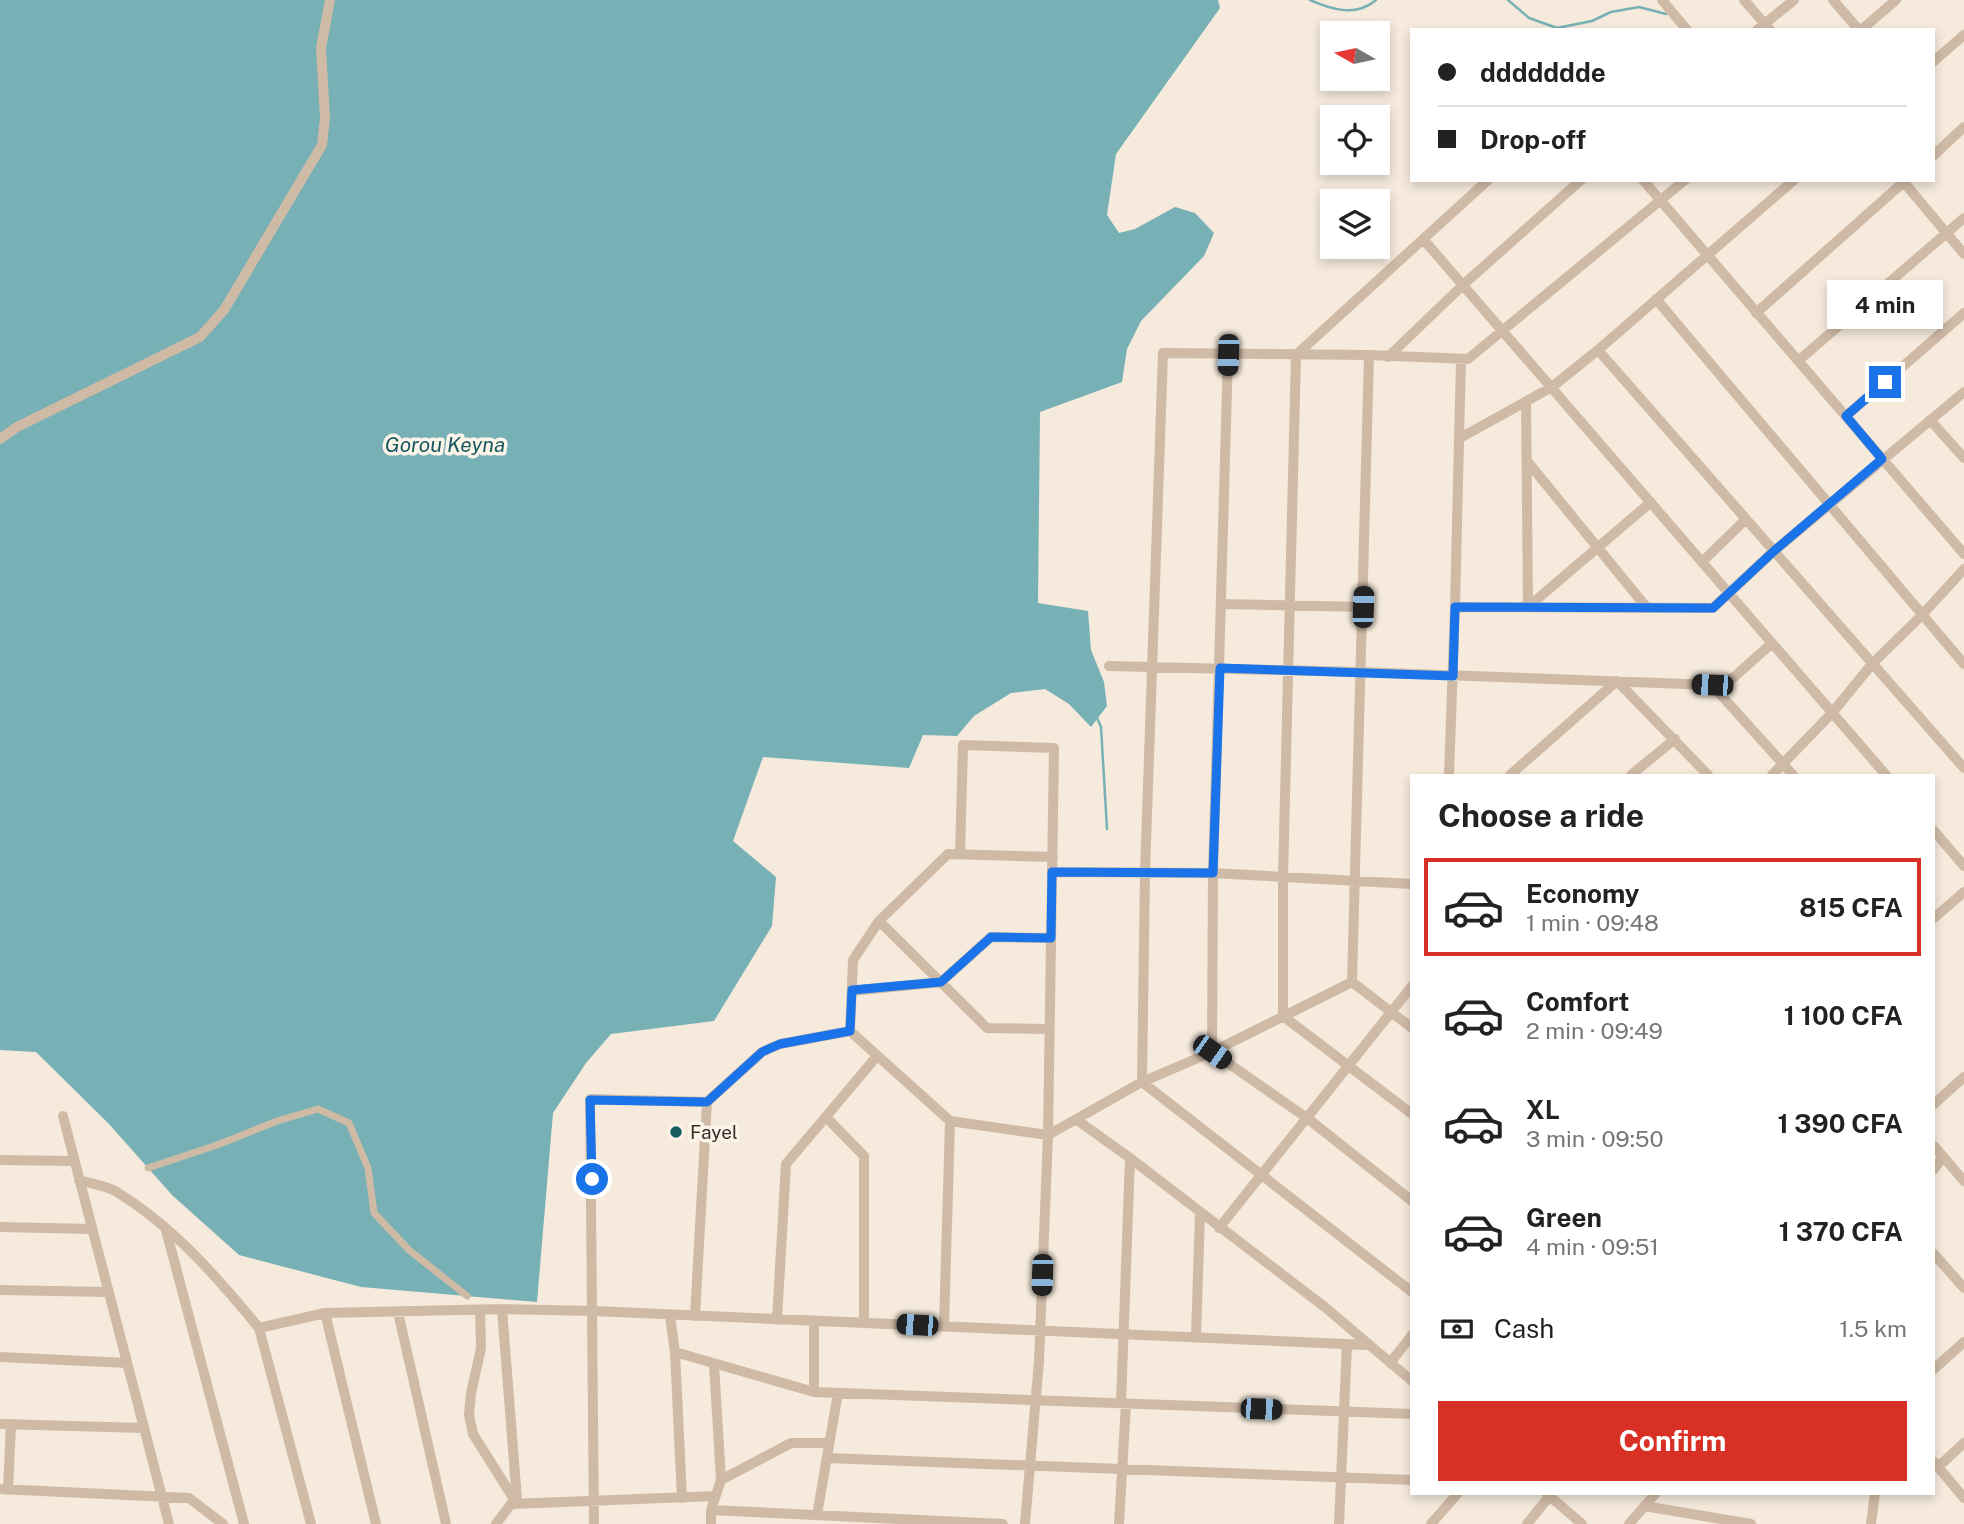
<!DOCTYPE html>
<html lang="en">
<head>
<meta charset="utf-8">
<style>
  body { margin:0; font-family:"Public Sans",sans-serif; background:#f6f6f6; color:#222; height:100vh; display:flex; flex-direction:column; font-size:26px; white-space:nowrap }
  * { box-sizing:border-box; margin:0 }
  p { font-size:23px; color:#767676 }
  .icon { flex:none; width:38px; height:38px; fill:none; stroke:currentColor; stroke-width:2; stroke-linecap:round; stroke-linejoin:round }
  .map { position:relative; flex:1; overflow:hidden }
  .side { position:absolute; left:1410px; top:774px; width:525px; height:721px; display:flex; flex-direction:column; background:#fff; border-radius:0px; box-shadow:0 4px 10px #0003 }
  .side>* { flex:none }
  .hud { position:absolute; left:1410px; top:28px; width:525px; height:154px; border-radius:0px; box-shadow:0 4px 10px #0003; display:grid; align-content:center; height:154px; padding:0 28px; background:#fff }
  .needle { width:46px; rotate:279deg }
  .controls { position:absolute; left:1320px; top:21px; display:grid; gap:14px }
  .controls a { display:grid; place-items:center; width:70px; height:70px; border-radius:0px; background:#fff; box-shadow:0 4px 10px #0003; font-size:35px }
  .end { position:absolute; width:32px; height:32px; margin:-16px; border:9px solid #1a73e8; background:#fff; box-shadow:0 0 0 4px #fff }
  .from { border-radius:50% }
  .bubble { position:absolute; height:49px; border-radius:0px; background:#fff; box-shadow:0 4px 10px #0003; font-size:23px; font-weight:700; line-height:49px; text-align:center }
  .car { position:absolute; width:21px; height:42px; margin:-21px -10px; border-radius:9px; box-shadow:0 0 5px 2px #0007; background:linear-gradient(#222 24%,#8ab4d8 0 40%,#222 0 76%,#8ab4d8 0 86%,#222 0) }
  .hud b { display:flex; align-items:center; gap:24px; height:66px; font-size:26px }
  .hud b+b { border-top:2px solid #e0e0e0 }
  .hud i { width:18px; height:18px; background:#222 }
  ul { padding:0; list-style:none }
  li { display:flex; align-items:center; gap:21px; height:98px; margin:0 14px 10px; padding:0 14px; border:4px solid transparent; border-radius:0px }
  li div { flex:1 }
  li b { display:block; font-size:26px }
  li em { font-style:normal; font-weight:700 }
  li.active { border-color:#d93025 }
  li>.icon { width:63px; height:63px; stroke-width:1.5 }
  h2 { padding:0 28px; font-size:32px; line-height:84px }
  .pay { display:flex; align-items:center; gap:18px; height:77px; padding:0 28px; font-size:26px }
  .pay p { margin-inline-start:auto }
  .cta { display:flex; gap:14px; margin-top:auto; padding:14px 28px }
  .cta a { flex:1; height:80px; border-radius:0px; background:#d93025; color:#fff; font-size:28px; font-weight:700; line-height:80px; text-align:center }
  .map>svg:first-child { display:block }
  .water { fill:#77b0b5 }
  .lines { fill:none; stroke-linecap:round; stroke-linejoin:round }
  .stream { stroke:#77b0b5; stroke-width:2.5 }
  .pedestrian { stroke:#cfbaa6; stroke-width:7 }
  .minor { stroke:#cfbaa6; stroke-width:10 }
  .route { stroke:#1a73e8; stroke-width:9 }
  .poi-dot { fill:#185960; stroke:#fcf4e9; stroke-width:2.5 }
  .labels { text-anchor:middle; stroke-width:7; stroke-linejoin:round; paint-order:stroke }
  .poi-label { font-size:19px; fill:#3a2e28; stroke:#fcf4e9; text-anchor:start }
  .water-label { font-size:21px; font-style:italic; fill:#185960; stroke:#fcf4e9 }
</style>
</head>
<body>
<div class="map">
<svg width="1964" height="1524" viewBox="0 0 1964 1524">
  <rect width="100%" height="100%" fill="#f5eadc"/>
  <path class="water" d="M 0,0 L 1218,0 L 1220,8 L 1116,154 L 1107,215 L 1119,233 L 1135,229 L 1175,207 L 1195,213 L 1214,233 L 1204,256 L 1141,321 L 1127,349 L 1122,382 L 1040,412 L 1038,603 L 1088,611 L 1091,650 L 1104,682 L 1107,706 L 1091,727 L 1069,704 L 1045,689 L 1011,693 L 974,716 L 957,736 L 923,735 L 909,768 L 763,757 L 733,841 L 776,877 L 772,926 L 714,1021 L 611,1034 L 586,1063 L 553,1113 L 537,1302 L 361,1287 L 239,1255 L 172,1195 L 109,1124 L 36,1052 L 0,1050 Z"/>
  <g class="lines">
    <path class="stream" d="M 1310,0 C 1333,10 1356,17 1376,0
      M 1508,0 L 1529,18 L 1557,28 L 1592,21 L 1611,12 L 1639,7 L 1666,14
      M 1097,718 L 1101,727 L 1107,829"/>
    <path class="pedestrian" d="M 148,1168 L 217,1145 L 277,1121 L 318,1109 L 349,1123 L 368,1168 L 374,1213 L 409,1250 L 467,1296"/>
    <path class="minor" d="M 1662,0 L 1687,30
      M 1744,0 L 1770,30
      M 1833,0 L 1859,30
      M 1757,30 L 1794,0
      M 1861,30 L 1896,0
      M 1934,61 L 1964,35
      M 1934,155 L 1964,127
      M 1643,180 L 1964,554
      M 1902,180 L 1964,254
      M 1423,239 L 1886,775
      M 1656,299 L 1964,664
      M 1756,313 L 1906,180
      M 1598,350 L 1964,768
      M 1228,355 L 1213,873 L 1212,1052 L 1307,1118 L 1412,1201
      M 1388,357 L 1464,284 L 1581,180
      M 1798,361 L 1964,218
      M 1526,402 L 1528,607
      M 1846,416 L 1964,313
      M 1930,420 L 1964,458
      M 1460,438 L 1552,387 L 1598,350 L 1794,180
      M 0,439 L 17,427 L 200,337 L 224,310 L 322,145 L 325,118 L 321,48 L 330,0
      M 1527,461 L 1647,608
      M 1702,562 L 1745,520
      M 1222,604 L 1363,607
      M 1455,607 L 1713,608 L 1774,551 L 1964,392
      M 1528,607 L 1651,502
      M 1109,666 L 1361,672 L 1712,685 L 1793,775
      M 1712,685 L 1733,678 L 1772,643
      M 1449,775 L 1455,607 L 1461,359
      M 1510,775 L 1617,681 L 1708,775
      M 1631,775 L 1675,739
      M 1772,775 L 1832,713 L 1872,664 L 1922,615 L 1964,569
      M 1934,831 L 1964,866
      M 960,855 L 963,745 L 1054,748 L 1048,1135 L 1039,1361 L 1025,1524
      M 1052,872 L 1213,873 L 1412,884
      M 1934,918 L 1964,892
      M 1352,982 L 1369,355
      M 1352,982 L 1412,1028
      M 852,991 L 941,982 L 991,937 L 1051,938
      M 1048,1029 L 987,1028 L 879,921 L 948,854 L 1053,857
      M 850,1031 L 950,1121 L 1048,1135 L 1142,1082 L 1212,1052 L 1352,982
      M 850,1031 L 853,960 L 879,921
      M 1934,1104 L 1964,1077
      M 1412,1114 L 1283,1016 L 1283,877 L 1296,355 L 1488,180
      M 63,1116 L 169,1524
      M 826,1117 L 864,1156 L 864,1323
      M 1077,1120 L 1130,1158 L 1326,1308 L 1412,1381
      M 1934,1146 L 1964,1181
      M 0,1160 L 74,1161
      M 1934,1169 L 1943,1157
      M 79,1180 C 91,1184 105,1185 115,1191 C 172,1225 218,1278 259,1328 L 325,1313 L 502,1309 L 594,1311 L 1368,1345
      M 0,1227 L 92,1229
      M 1219,1228 L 1412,986
      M 166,1230 L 244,1524
      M 1934,1254 L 1964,1288
      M 0,1290 L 109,1292
      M 1412,1292 L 1142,1082 L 1145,872 L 1163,353 L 1369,355 L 1468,359 L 1685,180
      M 502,1309 L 517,1500
      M 480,1310 L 481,1348 L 471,1393 L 469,1415 L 473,1434 L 517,1504
      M 398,1312 L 446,1524
      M 325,1313 L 376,1524
      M 670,1316 L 675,1352 L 682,1498
      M 695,1316 L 707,1102
      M 777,1320 L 786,1164 L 877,1056
      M 944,1326 L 950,1121
      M 259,1328 L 311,1524
      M 1196,1337 L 1200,1213
      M 675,1352 L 814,1392 L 1412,1414
      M 0,1357 L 127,1363
      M 1390,1363 L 1412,1335
      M 1934,1369 L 1964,1342
      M 814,1392 L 814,1322
      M 1121,1403 L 1130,1158
      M 0,1424 L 144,1428
      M 827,1458 L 1412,1480
      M 1934,1462 L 1964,1498
      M 1938,1467 L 1964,1443
      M 721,1480 L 791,1443 L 829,1443
      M 0,1489 L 189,1498 L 223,1524
      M 8,1490 L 11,1424
      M 1546,1493 L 1582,1524
      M 1644,1506 L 1751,1524
      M 711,1510 L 1003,1524
      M 817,1515 L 838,1393
      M 496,1524 L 511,1504 L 715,1496
      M 594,1524 L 590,1099 L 707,1102 L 762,1052 L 780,1044 L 850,1031
      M 711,1524 L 711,1510 L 721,1480 L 714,1364
      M 1119,1524 L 1126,1404
      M 1339,1524 L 1347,1344
      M 1431,1524 L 1458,1493
      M 1527,1524 L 1552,1493
      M 1629,1524 L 1656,1493
      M 1871,1524 L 1875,1493"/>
  </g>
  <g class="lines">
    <path class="route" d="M 592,1179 L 590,1100 L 707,1102 L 762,1052 L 780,1044 L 850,1031 L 852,990 L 941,982 L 991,937 L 1051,938 L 1052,872 L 1213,873 L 1220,668 L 1453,676 L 1455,607 L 1713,608 L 1774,551 L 1882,459 L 1846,416 L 1885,382"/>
  </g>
  <circle class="poi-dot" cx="676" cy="1132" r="7"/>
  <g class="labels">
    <g class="poi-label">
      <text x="690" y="1139">Fayel</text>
    </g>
    <g class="water-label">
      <text x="445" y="452">Gorou Keyna</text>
    </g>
  </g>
</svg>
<div class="controls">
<a><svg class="needle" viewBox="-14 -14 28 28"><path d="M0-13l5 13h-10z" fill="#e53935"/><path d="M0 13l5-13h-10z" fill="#767676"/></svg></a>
<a><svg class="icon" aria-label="locate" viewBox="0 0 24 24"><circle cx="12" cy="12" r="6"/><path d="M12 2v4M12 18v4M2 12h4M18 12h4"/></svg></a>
<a><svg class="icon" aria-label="layers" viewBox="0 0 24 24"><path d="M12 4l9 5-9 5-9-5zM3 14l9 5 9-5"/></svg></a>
</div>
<i class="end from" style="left:592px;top:1179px"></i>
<i class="end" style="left:1885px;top:382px"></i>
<div class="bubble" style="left:1827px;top:280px;width:116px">4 min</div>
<i class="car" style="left:1228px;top:355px;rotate:182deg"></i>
<i class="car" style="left:1363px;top:607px;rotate:2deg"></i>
<i class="car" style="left:1712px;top:685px;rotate:272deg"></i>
<i class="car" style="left:1212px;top:1052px;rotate:125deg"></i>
<i class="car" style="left:1042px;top:1275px;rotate:182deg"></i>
<i class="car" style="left:917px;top:1325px;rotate:273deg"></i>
<i class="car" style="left:1261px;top:1409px;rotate:92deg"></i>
<div class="hud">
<b><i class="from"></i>ddddddde</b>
<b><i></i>Drop-off</b>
</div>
<section class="side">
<h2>Choose a ride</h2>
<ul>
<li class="active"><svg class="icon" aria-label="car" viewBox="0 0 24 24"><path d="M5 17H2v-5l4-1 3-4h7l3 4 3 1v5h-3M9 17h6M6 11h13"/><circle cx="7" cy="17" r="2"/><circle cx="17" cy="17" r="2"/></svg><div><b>Economy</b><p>1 min · 09:48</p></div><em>815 CFA</em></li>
<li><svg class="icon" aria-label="car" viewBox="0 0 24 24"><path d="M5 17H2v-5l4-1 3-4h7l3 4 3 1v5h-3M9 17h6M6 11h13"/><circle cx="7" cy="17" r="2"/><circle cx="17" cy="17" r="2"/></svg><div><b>Comfort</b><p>2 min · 09:49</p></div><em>1 100 CFA</em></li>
<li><svg class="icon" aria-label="car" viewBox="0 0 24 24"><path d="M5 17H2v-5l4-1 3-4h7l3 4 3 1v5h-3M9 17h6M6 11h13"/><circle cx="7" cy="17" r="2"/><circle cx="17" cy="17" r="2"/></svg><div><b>XL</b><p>3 min · 09:50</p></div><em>1 390 CFA</em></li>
<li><svg class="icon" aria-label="car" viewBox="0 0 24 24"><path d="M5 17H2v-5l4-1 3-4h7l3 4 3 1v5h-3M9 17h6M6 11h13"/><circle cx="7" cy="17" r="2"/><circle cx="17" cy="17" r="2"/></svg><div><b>Green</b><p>4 min · 09:51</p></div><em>1 370 CFA</em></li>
</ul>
<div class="pay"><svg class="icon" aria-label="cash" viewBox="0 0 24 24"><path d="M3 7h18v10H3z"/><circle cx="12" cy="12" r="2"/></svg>Cash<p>1.5 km</p></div>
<div class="cta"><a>Confirm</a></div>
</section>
</div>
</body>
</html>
